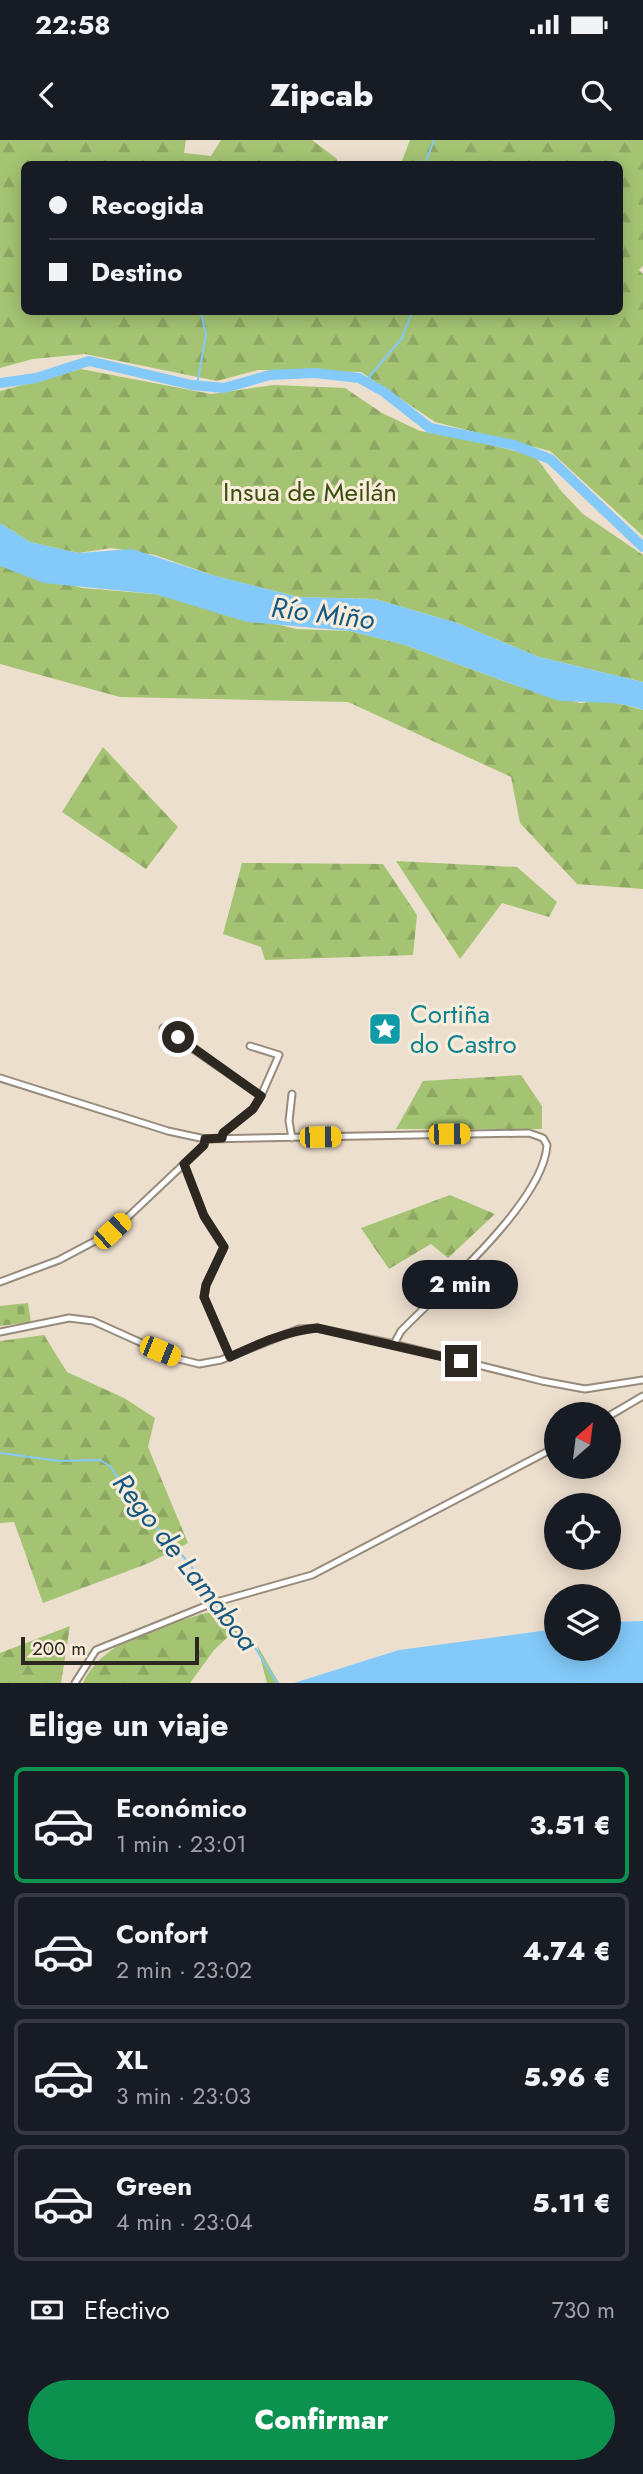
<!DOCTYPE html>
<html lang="es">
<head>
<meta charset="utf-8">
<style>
  body { margin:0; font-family:Jost,sans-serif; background:#20242c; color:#f1f3f6; height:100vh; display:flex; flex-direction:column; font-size:26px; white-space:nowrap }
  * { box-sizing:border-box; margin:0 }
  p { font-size:23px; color:#9ea1a6 }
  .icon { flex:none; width:38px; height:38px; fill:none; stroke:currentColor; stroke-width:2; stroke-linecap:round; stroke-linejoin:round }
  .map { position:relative; height:1543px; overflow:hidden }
  .details { display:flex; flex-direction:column; background:#171b24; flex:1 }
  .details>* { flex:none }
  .hud { position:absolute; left:21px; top:21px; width:602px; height:154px; border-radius:10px; box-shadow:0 4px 18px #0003; display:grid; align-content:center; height:154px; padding:0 28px; background:#171b24 }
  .needle { width:46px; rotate:28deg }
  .buttons { position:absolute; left:544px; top:1262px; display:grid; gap:14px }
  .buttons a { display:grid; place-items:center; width:77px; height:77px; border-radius:50%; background:#171b24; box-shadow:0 4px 18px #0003; font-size:35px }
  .scale { position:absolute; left:21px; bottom:18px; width:178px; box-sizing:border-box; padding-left:7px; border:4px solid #2c2720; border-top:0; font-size:19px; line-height:24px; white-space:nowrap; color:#2c2720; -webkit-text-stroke:5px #faecdb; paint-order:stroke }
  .end { position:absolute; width:32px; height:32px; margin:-16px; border:9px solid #2c2720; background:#fff; box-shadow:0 0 0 4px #fff }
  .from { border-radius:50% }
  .bubble { position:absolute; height:49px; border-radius:24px; background:#171b24; box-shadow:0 4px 18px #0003; font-size:23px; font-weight:800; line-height:49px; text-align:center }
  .car { position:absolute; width:21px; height:42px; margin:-21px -10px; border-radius:9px; box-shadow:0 0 5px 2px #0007; background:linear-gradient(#f5c518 24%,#345 0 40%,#f5c518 0 76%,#345 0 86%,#f5c518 0) }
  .hud b { display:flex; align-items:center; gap:24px; height:66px; font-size:26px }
  .hud b+b { border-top:2px solid #363941 }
  .hud i { width:18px; height:18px; background:#f1f3f6 }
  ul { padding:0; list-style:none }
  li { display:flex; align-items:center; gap:21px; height:116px; margin:0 14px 10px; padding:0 14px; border:4px solid #363941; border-radius:10px }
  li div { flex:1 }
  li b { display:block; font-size:26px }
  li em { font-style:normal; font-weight:800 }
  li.on { border-color:#0c914f }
  li>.icon { width:63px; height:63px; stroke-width:1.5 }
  h2 { padding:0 28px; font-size:32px; line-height:84px }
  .pay { display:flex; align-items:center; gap:18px; height:77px; padding:0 28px; font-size:26px }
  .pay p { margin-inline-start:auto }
  .action { display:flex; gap:14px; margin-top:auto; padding:14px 28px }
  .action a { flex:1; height:80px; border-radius:42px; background:#0c914f; color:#fff; font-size:28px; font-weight:800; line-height:80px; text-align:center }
  .status { display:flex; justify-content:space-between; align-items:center; height:49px; padding:0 35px; background:#171b24; direction:ltr }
  .status svg { height:19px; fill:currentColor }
  header { display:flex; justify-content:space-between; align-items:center; height:91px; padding:0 28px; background:#171b24; font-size:32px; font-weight:800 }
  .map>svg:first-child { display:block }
  .forest { fill:url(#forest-firs) }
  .cemetery { fill:url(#cemetery-stones) }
  .water { fill:#83cafa }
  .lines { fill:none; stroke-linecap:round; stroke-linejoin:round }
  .stream { stroke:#83cafa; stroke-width:2 }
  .river { stroke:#83cafa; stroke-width:10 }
  .street-casing { stroke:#978b7b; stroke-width:9 }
  .street { stroke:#fff; stroke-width:5 }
  .route { stroke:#2c2720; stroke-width:9 }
  .labels { text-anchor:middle; stroke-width:6; stroke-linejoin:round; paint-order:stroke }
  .park-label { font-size:26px; fill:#3b500e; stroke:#faecdb }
  .culture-label { font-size:26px; fill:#0d838f; stroke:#faecdb; text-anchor:start }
  .water-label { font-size:28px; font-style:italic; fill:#135981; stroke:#faecdb }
</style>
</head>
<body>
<div class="status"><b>22:58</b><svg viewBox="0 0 49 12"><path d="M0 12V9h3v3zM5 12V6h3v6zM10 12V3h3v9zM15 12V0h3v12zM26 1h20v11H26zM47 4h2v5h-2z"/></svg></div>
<header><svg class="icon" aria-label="back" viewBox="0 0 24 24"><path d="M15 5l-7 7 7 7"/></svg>Zipcab<svg class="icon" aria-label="search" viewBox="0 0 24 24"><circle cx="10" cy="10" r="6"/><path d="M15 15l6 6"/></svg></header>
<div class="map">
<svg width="643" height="1543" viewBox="0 0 643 1543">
  <defs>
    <pattern id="forest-firs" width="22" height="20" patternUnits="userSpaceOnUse" patternTransform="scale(1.75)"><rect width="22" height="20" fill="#a5c473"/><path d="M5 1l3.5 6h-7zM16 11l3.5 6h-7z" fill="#8ea863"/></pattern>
    <pattern id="cemetery-stones" width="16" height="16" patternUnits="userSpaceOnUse" patternTransform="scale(1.75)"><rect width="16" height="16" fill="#a5c473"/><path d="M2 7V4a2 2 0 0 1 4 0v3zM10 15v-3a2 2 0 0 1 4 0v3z" fill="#8ea863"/></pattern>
  </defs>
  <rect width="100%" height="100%" fill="#eddfce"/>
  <path class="forest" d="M 0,0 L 186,0 L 184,13 L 211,16 L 221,0 L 312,0 L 336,18 L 339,24 L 24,24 L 24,172 L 620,172 L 620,24 L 402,24 L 402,21 L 410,0 L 643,0 L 643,126 L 639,130 L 643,134 L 643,396 L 550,311 L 435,282 L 361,232 L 258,230 L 217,241 L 85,214 L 33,219 L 0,228 Z
    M 81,229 L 211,254 L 274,245 L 345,248 L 382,273 L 420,291 L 454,296 L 535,316 L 562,352 L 583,374 L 643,415 L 643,542 L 539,517 L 457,483 L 375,459 L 298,457 L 215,436 L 155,415 L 111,408 L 79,413 L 60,409 L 30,402 L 0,383 L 0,251 Z
    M 0,426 L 82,448 L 155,454 L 296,489 L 350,491 L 405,505 L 515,545 L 580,563 L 607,560 L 643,570 L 643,749 L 577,744 L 520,683 L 511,637 L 348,562 L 120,557 L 0,524 Z
    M 103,607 L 178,687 L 146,729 L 62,672 Z
    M 396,721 L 517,727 L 557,762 L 549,777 L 502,763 L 460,819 Z
    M 242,723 L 383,724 L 417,775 L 413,815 L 265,820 L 261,807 L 223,794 Z
    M 521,935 L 542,966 L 542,989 L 396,989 L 423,941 Z
    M 450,1055 L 495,1074 L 448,1118 L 431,1104 L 389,1129 L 361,1088 Z
    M 44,1195 L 67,1232 L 124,1258 L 155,1278 L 148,1307 L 188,1403 L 149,1423 L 43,1463 L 14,1382 L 0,1383 L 0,1201 Z
    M 218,1469 L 257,1505 L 279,1543 L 267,1543 L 257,1505 L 228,1497 L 214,1510 L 190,1543 L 83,1543 C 106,1495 171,1485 218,1469 Z
    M 70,1486 L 61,1543 L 0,1543 L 0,1513 Z"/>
  <path class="cemetery" d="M 28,1163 L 31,1182 L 0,1186 L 0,1166 Z"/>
  <path class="water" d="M 0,383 L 30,402 L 60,409 L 79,413 L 132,409 L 215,436 L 298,457 L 375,459 L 457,483 L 539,517 L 643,542 L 643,570 C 613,559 587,564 556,560 L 405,505 L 350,491 L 247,482 L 155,454 L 44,443 L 0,426 Z
    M 643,1481 L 643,1543 L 294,1543 L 399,1510 L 556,1489 L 556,1508 L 609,1508 L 609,1482 Z"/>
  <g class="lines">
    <path class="stream" d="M 425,24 L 434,0
      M 365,242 L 402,198 L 412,172
      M 197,245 L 206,195 L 201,172
      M 0,1313 L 60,1321 L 100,1320 L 110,1326 L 143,1378 L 159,1390 L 189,1423 L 210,1455 L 256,1509 L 277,1543"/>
    <path class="river" d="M 0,243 L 36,238 L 89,221 L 192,245 L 224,248 L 270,235 L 315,233 L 359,238 L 384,252 L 430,288 L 514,305 L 550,319 L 643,407"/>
    <defs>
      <path id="street" d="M 163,888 L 261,956 L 253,969 L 223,993 L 222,997
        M 250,906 L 279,915 L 261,956
        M 0,938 L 168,991 L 205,999 L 529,993 L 543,998 L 547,1005 C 544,1061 441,1150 401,1191 L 394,1204
        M 292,954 L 289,981 L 292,998
        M 184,1024 L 204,1076 L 224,1107 L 206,1145 L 204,1157 L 230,1217
        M 0,1142 L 59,1120 L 112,1092 L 204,1005 L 205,999
        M 0,1192 L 69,1178 L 93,1181 L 175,1218 L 199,1224 L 221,1220 L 299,1189 L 317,1188 L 394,1204 L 542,1241 L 585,1249 L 643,1240
        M 609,1276 L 643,1256
        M 75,1543 L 96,1510 L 213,1463 L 312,1435 L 556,1307"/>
    </defs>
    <use href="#street" class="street-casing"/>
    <use href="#street" class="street"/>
  </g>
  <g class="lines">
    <path class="route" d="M 178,897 L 261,956 L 253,969 L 223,993 L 222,998 L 205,999 L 204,1005 L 184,1024 L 204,1076 L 224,1107 L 206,1145 L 204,1157 L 230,1217 C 258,1204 286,1191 317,1188 L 461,1221"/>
  </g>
  <defs>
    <symbol id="sight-square" viewBox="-11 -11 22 22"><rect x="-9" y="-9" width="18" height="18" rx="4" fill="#0f9aa8" stroke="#faecdb"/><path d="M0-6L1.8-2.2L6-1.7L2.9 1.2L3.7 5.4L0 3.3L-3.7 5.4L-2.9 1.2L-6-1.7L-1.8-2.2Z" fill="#fff"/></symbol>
  </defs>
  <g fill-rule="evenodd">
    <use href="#sight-square" x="366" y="870" width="38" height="38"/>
  </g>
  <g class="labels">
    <g class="park-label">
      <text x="310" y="361">Insua de Meilán</text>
    </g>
    <g class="culture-label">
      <text x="410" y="883">Cortiña<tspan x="410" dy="30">do Castro</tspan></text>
    </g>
    <g class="water-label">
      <text transform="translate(323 473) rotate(7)" y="10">Río Miño</text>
      <text transform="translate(186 1422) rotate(52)" y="10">Rego de Lamaboa</text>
    </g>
  </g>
</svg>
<div class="buttons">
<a><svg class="needle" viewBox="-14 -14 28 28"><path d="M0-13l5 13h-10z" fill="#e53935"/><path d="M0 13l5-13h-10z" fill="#9ea1a6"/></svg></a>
<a><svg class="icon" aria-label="locate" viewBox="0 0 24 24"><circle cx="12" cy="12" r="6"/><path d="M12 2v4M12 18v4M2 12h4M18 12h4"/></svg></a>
<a><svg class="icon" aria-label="layers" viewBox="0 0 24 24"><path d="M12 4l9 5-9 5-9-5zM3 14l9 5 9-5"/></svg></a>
</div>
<div class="scale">200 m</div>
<i class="end from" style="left:178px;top:897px"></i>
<i class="end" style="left:461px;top:1221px"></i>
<div class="bubble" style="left:402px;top:1120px;width:116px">2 min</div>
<i class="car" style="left:449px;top:994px;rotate:89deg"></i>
<i class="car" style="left:320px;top:997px;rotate:89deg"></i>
<i class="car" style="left:112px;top:1091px;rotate:47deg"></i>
<i class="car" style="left:160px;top:1211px;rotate:112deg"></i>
<div class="hud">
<b><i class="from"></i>Recogida</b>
<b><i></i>Destino</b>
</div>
</div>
<section class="details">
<h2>Elige un viaje</h2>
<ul>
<li class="on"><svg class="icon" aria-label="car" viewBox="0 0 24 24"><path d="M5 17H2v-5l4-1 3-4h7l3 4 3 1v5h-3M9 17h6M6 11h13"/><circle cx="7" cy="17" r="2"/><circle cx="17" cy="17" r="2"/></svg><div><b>Económico</b><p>1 min · 23:01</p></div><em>3.51 €</em></li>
<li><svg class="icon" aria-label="car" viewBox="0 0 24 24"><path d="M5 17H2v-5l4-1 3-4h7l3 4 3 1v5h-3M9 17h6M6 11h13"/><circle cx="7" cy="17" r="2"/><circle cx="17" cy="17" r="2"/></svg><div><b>Confort</b><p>2 min · 23:02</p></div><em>4.74 €</em></li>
<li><svg class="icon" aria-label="car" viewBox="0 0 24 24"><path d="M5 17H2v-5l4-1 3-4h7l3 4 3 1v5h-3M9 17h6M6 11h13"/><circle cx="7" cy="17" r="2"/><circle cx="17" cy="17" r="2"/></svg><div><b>XL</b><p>3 min · 23:03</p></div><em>5.96 €</em></li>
<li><svg class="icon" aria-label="car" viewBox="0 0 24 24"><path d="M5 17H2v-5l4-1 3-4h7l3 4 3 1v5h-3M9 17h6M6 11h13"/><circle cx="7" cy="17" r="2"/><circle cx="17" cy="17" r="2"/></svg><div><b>Green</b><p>4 min · 23:04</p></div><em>5.11 €</em></li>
</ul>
<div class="pay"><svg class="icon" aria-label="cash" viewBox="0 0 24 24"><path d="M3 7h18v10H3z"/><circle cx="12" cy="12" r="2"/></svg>Efectivo<p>730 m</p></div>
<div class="action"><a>Confirmar</a></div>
</section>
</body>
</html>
